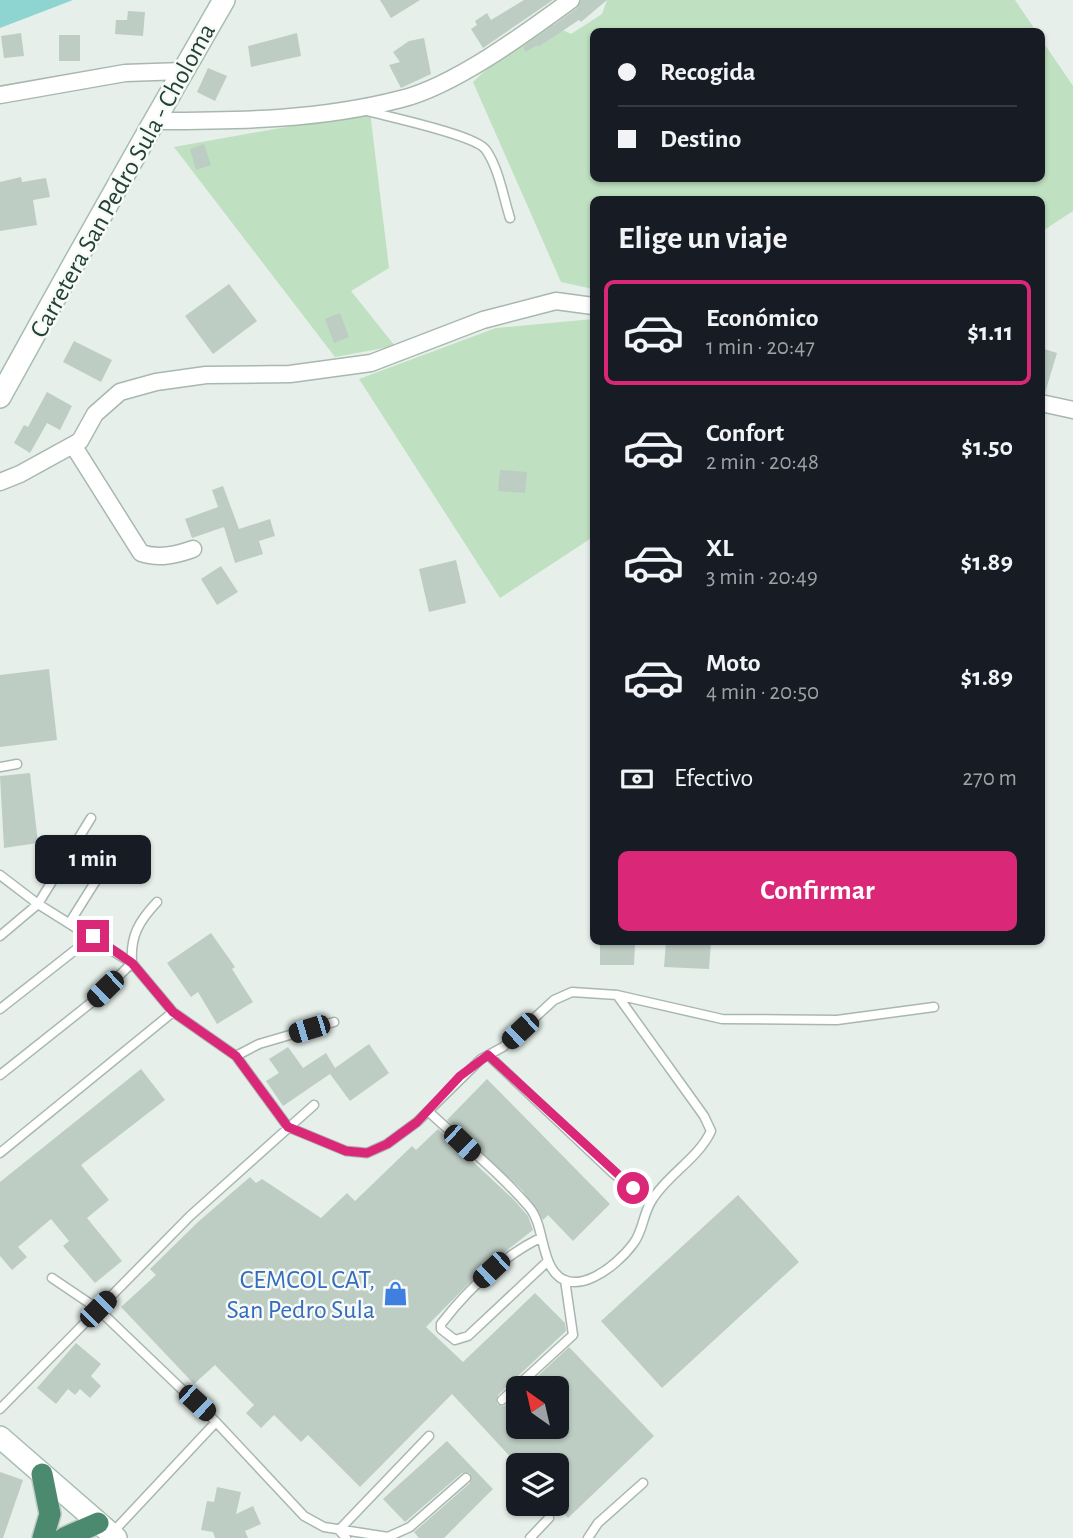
<!DOCTYPE html>
<html lang="es">
<head>
<meta charset="utf-8">
<style>
  body { margin:0; font-family:"Alegreya Sans",sans-serif; background:#242831; color:#f1f3f6; height:100vh; display:flex; flex-direction:column; font-size:26px; white-space:nowrap }
  * { box-sizing:border-box; margin:0 }
  p { font-size:23px; color:#9ea1a6 }
  .icon { flex:none; width:38px; height:38px; fill:none; stroke:currentColor; stroke-width:2; stroke-linecap:round; stroke-linejoin:round }
  .map { position:relative; flex:1; overflow:hidden }
  .side { position:absolute; left:590px; top:196px; width:455px; height:749px; display:flex; flex-direction:column; background:#171b24; border-radius:10px; box-shadow:0 2px 5px #0004 }
  .side>* { flex:none }
  .hud { position:absolute; left:590px; top:28px; width:455px; height:154px; border-radius:10px; box-shadow:0 2px 5px #0004; display:grid; align-content:center; height:154px; padding:0 28px; background:#171b24 }
  .needle { width:46px; rotate:326deg }
  .tools { position:absolute; left:506px; top:1376px; display:grid; gap:14px }
  .tools a { display:grid; place-items:center; width:63px; height:63px; border-radius:10px; background:#171b24; box-shadow:0 2px 5px #0004; font-size:35px }
  .end { position:absolute; width:32px; height:32px; margin:-16px; border:9px solid #db2777; background:#fff; box-shadow:0 0 0 4px #fff }
  .from { border-radius:50% }
  .bubble { position:absolute; height:49px; border-radius:10px; background:#171b24; box-shadow:0 2px 5px #0004; font-size:23px; font-weight:600; line-height:49px; text-align:center }
  .car { position:absolute; width:21px; height:42px; margin:-21px -10px; border-radius:9px; box-shadow:0 0 5px 2px #0007; background:linear-gradient(#222 24%,#8ab4d8 0 40%,#222 0 76%,#8ab4d8 0 86%,#222 0) }
  .hud b { display:flex; align-items:center; gap:24px; height:66px; font-size:26px }
  .hud b+b { border-top:2px solid #363941 }
  .hud i { width:18px; height:18px; background:#f1f3f6 }
  ul { padding:0; list-style:none }
  li { display:flex; align-items:center; gap:21px; height:105px; margin:0 14px 10px; padding:0 14px; border:4px solid transparent; border-radius:10px }
  li div { flex:1 }
  li b { display:block; font-size:26px }
  li em { font-style:normal; font-weight:600 }
  li.active { border-color:#db2777 }
  li>.icon { width:63px; height:63px; stroke-width:1.5 }
  h2 { padding:0 28px; font-size:32px; line-height:84px }
  .pay { display:flex; align-items:center; gap:18px; height:77px; padding:0 28px; font-size:26px }
  .pay p { margin-inline-start:auto }
  .action { display:flex; gap:14px; margin-top:auto; padding:14px 28px }
  .action a { flex:1; height:80px; border-radius:10px; background:#db2777; color:#fff; font-size:28px; font-weight:600; line-height:80px; text-align:center }
  .map>svg:first-child { display:block }
  .green { fill:#bfe0c1 }
  .water { fill:#8ed4d1 }
  .building { fill:#becdc4 }
  .lines { fill:none; stroke-linecap:round; stroke-linejoin:round }
  .service-casing { stroke:#a8b8af; stroke-width:11 }
  .minor-casing { stroke:#a8b8af; stroke-width:19 }
  .secondary-casing { stroke:#a7beb1; stroke-width:24 }
  .trunk-casing { stroke:#c2cac6; stroke-width:24 }
  .service { stroke:#fff; stroke-width:8 }
  .minor { stroke:#fff; stroke-width:16 }
  .secondary { stroke:#fff; stroke-width:21 }
  .trunk { stroke:#4c8a70; stroke-width:21 }
  .route { stroke:#db2777; stroke-width:9 }
  .labels { text-anchor:middle; stroke-width:5; stroke-linejoin:round; paint-order:stroke }
  .street-label { font-size:26px; fill:#244234; stroke:#f7fbf8 }
  .shop-label { font-size:26px; fill:#366cbe; stroke:#f7fbf8; text-anchor:end }
</style>
</head>
<body>
<div class="map">
<svg width="1073" height="1538" viewBox="0 0 1073 1538">
  <rect width="100%" height="100%" fill="#e6efe9"/>
  <path class="green" d="M 607,0 L 1015,0 L 1036,31 L 593,32 L 593,178 L 1041,178 L 1041,39 L 1073,86 L 1073,211 L 1041,232 L 1041,200 L 593,200 L 593,289 L 561,282 L 473,82 L 508,49 L 546,22 L 571,34 L 602,14 Z
    M 370,112 L 389,268 L 351,291 L 395,346 L 335,357 L 174,147 Z
    M 593,319 L 593,537 L 500,598 L 359,379 L 496,328 Z"/>
  <path class="water" d="M 0,0 L 73,0 L 0,28 Z"/>
  <path class="building" d="M 380,0 L 420,0 L 391,18 Z
    M 524,0 L 553,0 L 483,48 L 471,29 L 477,25 L 475,21 L 487,13 L 491,20 Z
    M 581,0 L 607,0 L 581,22 L 579,20 L 538,47 L 537,45 L 526,52 L 523,47 L 577,8 Z
    M 128,11 L 145,12 L 143,36 L 115,34 L 116,20 L 127,20 Z
    M 21,33 L 24,56 L 4,58 L 1,36 Z
    M 297,33 L 301,56 L 251,67 L 248,46 Z
    M 59,35 L 80,35 L 80,61 L 59,61 Z
    M 424,38 L 431,74 L 401,88 L 389,65 L 400,62 L 393,52 L 409,41 Z
    M 208,68 L 227,76 L 215,101 L 197,92 Z
    M 204,144 L 211,165 L 196,170 L 190,149 Z
    M 21,177 L 22,182 L 46,178 L 50,197 L 33,200 L 37,225 L 0,231 L 0,182 Z
    M 229,284 L 257,321 L 213,354 L 185,316 Z
    M 340,313 L 349,337 L 334,343 L 325,319 Z
    M 74,341 L 112,360 L 101,382 L 63,362 Z
    M 1041,348 L 1057,353 L 1045,393 L 1041,392 Z
    M 47,392 L 72,406 L 60,430 L 47,423 L 30,453 L 14,443 L 24,425 L 28,427 Z
    M 500,470 L 527,472 L 525,493 L 498,491 Z
    M 223,486 L 239,529 L 270,519 L 275,536 L 259,541 L 263,554 L 235,563 L 224,527 L 192,538 L 185,519 L 218,507 L 212,490 Z
    M 456,560 L 466,603 L 429,612 L 419,569 Z
    M 221,566 L 238,592 L 217,605 L 201,579 Z
    M 49,669 L 57,740 L 0,747 L 0,675 Z
    M 30,773 L 38,843 L 4,848 L 0,776 Z
    M 211,933 L 235,967 L 232,969 L 253,1002 L 217,1024 L 198,992 L 191,997 L 167,963 Z
    M 666,942 L 711,942 L 709,969 L 664,967 Z
    M 600,944 L 635,944 L 634,965 L 600,965 Z
    M 369,1044 L 389,1073 L 350,1101 L 330,1074 L 283,1106 L 266,1081 L 279,1073 L 269,1059 L 288,1047 L 303,1068 L 326,1053 L 335,1068 Z
    M 141,1069 L 165,1100 L 81,1165 L 109,1200 L 87,1218 L 122,1261 L 95,1283 L 63,1246 L 69,1241 L 51,1219 L 18,1247 L 27,1257 L 12,1270 L 0,1256 L 0,1182 Z
    M 487,1079 L 610,1204 L 573,1241 L 548,1215 L 543,1220 L 522,1190 L 447,1120 Z
    M 438,1129 L 513,1199 L 528,1216 L 533,1230 L 482,1270 L 426,1327 L 463,1362 L 535,1293 L 565,1323 L 566,1331 L 498,1395 L 497,1404 L 504,1406 L 518,1394 L 518,1426 L 556,1426 L 556,1388 L 525,1388 L 569,1347 L 654,1436 L 568,1518 L 556,1505 L 556,1465 L 518,1465 L 452,1394 L 360,1487 L 308,1435 L 301,1442 L 274,1415 L 261,1428 L 246,1413 L 254,1405 L 215,1365 L 194,1384 L 121,1307 L 156,1275 L 150,1269 L 198,1222 L 250,1177 L 256,1183 L 262,1179 L 321,1218 L 347,1193 L 355,1201 L 412,1146 L 416,1150 Z
    M 738,1195 L 799,1262 L 662,1388 L 601,1321 Z
    M 76,1343 L 101,1364 L 91,1376 L 101,1386 L 90,1398 L 80,1389 L 75,1395 L 68,1389 L 56,1404 L 37,1388 Z
    M 447,1441 L 493,1489 L 444,1538 L 419,1538 L 414,1532 L 470,1483 L 470,1473 L 462,1473 L 405,1522 L 383,1499 Z
    M 0,1472 L 23,1480 L 3,1538 L 0,1538 Z
    M 217,1487 L 241,1492 L 236,1514 L 253,1506 L 261,1524 L 245,1531 L 248,1538 L 215,1538 L 213,1532 L 201,1530 L 207,1501 L 214,1502 Z"/>
  <g class="lines">
    <defs>
      <path id="service" d="M 367,111 C 389,117 476,135 486,150 C 499,169 503,196 510,218
        M 0,767 L 17,764
        M 0,875 L 38,904 L 132,963 L 173,1012 L 236,1056 L 288,1127 L 346,1151 L 367,1153 L 387,1144 L 417,1122 L 481,1059 L 503,1047 L 554,1000 L 572,992 L 617,995 L 722,1019 L 837,1020 L 934,1007
        M 70,922 L 112,855
        M 0,936 L 38,904 L 91,818
        M 0,1009 L 93,936
        M 488,1055 L 614,1174 L 651,1201
        M 236,1056 L 259,1044 L 334,1022
        M 0,1075 L 92,1002 L 132,963 C 130,936 139,921 157,902
        M 428,1111 C 461,1142 499,1172 529,1207 C 542,1222 541,1249 551,1267 C 571,1303 617,1266 633,1244 C 643,1232 643,1213 652,1200 C 668,1174 698,1159 711,1131 L 704,1116 L 617,995
        M 0,1153 L 173,1012
        M 540,1238 C 500,1258 469,1288 441,1324 L 441,1329 L 455,1340 L 468,1336 L 548,1261
        M 52,1278 L 98,1309 L 216,1422 L 304,1516 L 324,1527 L 388,1537 L 410,1527 L 466,1478
        M 502,1400 L 573,1335 L 565,1280
        M 0,1409 L 190,1216 L 314,1105
        M 113,1532 L 216,1422
        M 346,1538 L 339,1530 L 429,1436
        M 530,1538 L 549,1518
        M 588,1538 L 598,1523 L 643,1483"/>
      <path id="minor" d="M 0,95 L 125,73 L 183,71
        M 157,121 C 239,121 320,120 401,99 C 454,86 526,33 571,0
        M 1041,403 L 1073,410
        M 73,445 L 141,553 C 159,559 176,555 193,549
        M 0,482 L 20,474 L 80,441 L 95,414 L 120,392 L 156,382 L 206,375 L 290,374 L 371,363 L 483,320 L 556,301 L 593,306"/>
      <path id="secondary" d="M 0,397 C 73,264 148,131 224,0
        M 0,1437 L 116,1538"/>
      <path id="trunk" d="M 42,1474 L 50,1514 L 43,1538
        M 64,1538 L 98,1523"/>
    </defs>
    <use href="#service" class="service-casing"/>
    <use href="#minor" class="minor-casing"/>
    <use href="#secondary" class="secondary-casing"/>
    <use href="#trunk" class="trunk-casing"/>
    <use href="#service" class="service"/>
    <use href="#minor" class="minor"/>
    <use href="#secondary" class="secondary"/>
    <use href="#trunk" class="trunk"/>
  </g>
  <g class="lines">
    <path class="route" d="M 93,936 L 132,963 L 173,1012 L 236,1056 L 288,1127 L 346,1151 L 367,1153 L 387,1144 L 417,1122 L 460,1076 L 488,1055 L 633,1188"/>
  </g>
  <defs>
    <symbol id="shop-bare" viewBox="-9 -9 18 18"><path d="M-5-2.5h2.3a2.7 3.5 0 0 1 5.4 0H5L5.5 6h-11ZM-1.5-2.5h3a1.5 2.3 0 0 0-3 0Z" fill="#3f7fe0" stroke="#f7fbf8" stroke-width="2.5" paint-order="stroke"/></symbol>
  </defs>
  <g fill-rule="evenodd">
    <use href="#shop-bare" x="378" y="1276" width="35" height="35"/>
  </g>
  <g class="labels">
    <g class="street-label">
      <text transform="translate(122 180) rotate(-61)" y="9">Carretera San Pedro Sula - Choloma</text>
    </g>
    <g class="shop-label">
      <text x="375" y="1288">CEMCOL CAT,<tspan x="375" dy="30">San Pedro Sula</tspan></text>
    </g>
  </g>
</svg>
<div class="tools">
<a><svg class="needle" viewBox="-14 -14 28 28"><path d="M0-13l5 13h-10z" fill="#e53935"/><path d="M0 13l5-13h-10z" fill="#9ea1a6"/></svg></a>
<a><svg class="icon" aria-label="layers" viewBox="0 0 24 24"><path d="M12 4l9 5-9 5-9-5zM3 14l9 5 9-5"/></svg></a>
</div>
<i class="end from" style="left:633px;top:1188px"></i>
<i class="end" style="left:93px;top:936px"></i>
<div class="bubble" style="left:35px;top:835px;width:116px">1 min</div>
<i class="car" style="left:105px;top:989px;rotate:226deg"></i>
<i class="car" style="left:309px;top:1029px;rotate:253deg"></i>
<i class="car" style="left:520px;top:1031px;rotate:227deg"></i>
<i class="car" style="left:462px;top:1143px;rotate:134deg"></i>
<i class="car" style="left:491px;top:1270px;rotate:227deg"></i>
<i class="car" style="left:98px;top:1309px;rotate:45deg"></i>
<i class="car" style="left:197px;top:1403px;rotate:133deg"></i>
<div class="hud">
<b><i class="from"></i>Recogida</b>
<b><i></i>Destino</b>
</div>
<section class="side">
<h2>Elige un viaje</h2>
<ul>
<li class="active"><svg class="icon" aria-label="car" viewBox="0 0 24 24"><path d="M5 17H2v-5l4-1 3-4h7l3 4 3 1v5h-3M9 17h6M6 11h13"/><circle cx="7" cy="17" r="2"/><circle cx="17" cy="17" r="2"/></svg><div><b>Económico</b><p>1 min · 20:47</p></div><em>$1.11</em></li>
<li><svg class="icon" aria-label="car" viewBox="0 0 24 24"><path d="M5 17H2v-5l4-1 3-4h7l3 4 3 1v5h-3M9 17h6M6 11h13"/><circle cx="7" cy="17" r="2"/><circle cx="17" cy="17" r="2"/></svg><div><b>Confort</b><p>2 min · 20:48</p></div><em>$1.50</em></li>
<li><svg class="icon" aria-label="car" viewBox="0 0 24 24"><path d="M5 17H2v-5l4-1 3-4h7l3 4 3 1v5h-3M9 17h6M6 11h13"/><circle cx="7" cy="17" r="2"/><circle cx="17" cy="17" r="2"/></svg><div><b>XL</b><p>3 min · 20:49</p></div><em>$1.89</em></li>
<li><svg class="icon" aria-label="car" viewBox="0 0 24 24"><path d="M5 17H2v-5l4-1 3-4h7l3 4 3 1v5h-3M9 17h6M6 11h13"/><circle cx="7" cy="17" r="2"/><circle cx="17" cy="17" r="2"/></svg><div><b>Moto</b><p>4 min · 20:50</p></div><em>$1.89</em></li>
</ul>
<div class="pay"><svg class="icon" aria-label="cash" viewBox="0 0 24 24"><path d="M3 7h18v10H3z"/><circle cx="12" cy="12" r="2"/></svg>Efectivo<p>270 m</p></div>
<div class="action"><a>Confirmar</a></div>
</section>
</div>
</body>
</html>
